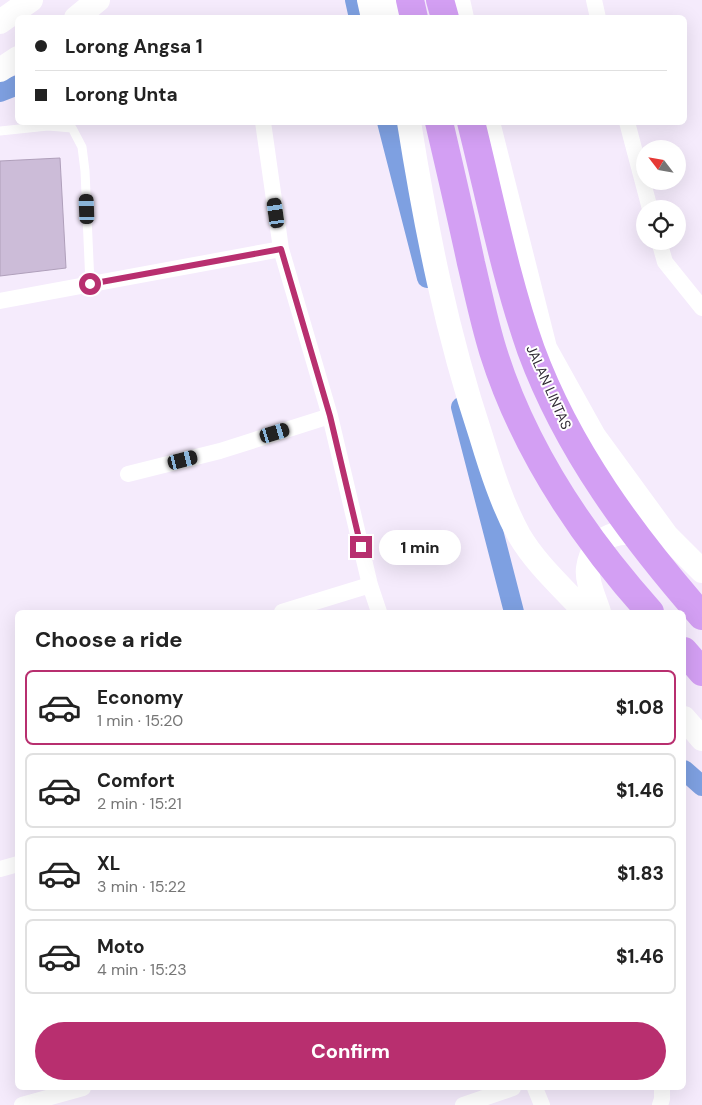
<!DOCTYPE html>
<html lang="en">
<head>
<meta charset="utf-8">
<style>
  body { margin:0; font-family:"DM Sans",sans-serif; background:#f6f6f6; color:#222; height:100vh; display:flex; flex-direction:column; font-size:19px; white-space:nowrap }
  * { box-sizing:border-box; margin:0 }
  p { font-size:16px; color:#767676 }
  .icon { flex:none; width:28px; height:28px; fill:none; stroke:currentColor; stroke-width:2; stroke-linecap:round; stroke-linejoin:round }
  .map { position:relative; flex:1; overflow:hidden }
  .details { position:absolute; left:15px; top:610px; width:671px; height:480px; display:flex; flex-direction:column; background:#fff; border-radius:8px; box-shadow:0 5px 20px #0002 }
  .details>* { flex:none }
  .hud { position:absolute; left:15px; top:15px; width:672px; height:110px; border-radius:8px; box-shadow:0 5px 20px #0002; display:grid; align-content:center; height:110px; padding:0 20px; background:#fff }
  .needle { width:32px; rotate:301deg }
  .controls { position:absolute; left:636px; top:140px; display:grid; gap:10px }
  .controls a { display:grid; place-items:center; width:50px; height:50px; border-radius:50%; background:#fff; box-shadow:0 5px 20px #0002; font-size:25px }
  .end { position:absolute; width:22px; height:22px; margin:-11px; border:6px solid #b82f6f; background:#fff; box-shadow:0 0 0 2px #fff }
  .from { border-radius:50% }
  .bubble { position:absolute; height:35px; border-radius:18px; background:#fff; box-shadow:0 5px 20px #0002; font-size:16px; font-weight:800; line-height:35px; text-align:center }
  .car { position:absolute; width:15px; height:30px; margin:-15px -8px; border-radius:6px; box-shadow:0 0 4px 1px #0007; background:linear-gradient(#222 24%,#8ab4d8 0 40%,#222 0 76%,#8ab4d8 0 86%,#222 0) }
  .hud b { display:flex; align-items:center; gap:18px; height:48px; font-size:19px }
  .hud b+b { border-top:1px solid #e0e0e0 }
  .hud i { width:12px; height:12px; background:#222 }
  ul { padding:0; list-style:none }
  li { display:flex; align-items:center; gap:15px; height:75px; margin:0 10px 8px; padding:0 10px; border:2px solid #e0e0e0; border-radius:8px }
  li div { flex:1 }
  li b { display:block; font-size:19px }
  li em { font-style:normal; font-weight:800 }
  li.selected { border-color:#b82f6f }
  li>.icon { width:45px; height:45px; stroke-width:1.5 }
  h2 { padding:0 20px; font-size:22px; line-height:60px }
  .button { display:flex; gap:10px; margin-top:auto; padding:10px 20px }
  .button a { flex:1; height:58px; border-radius:30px; background:#b82f6f; color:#fff; font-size:20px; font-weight:800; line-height:58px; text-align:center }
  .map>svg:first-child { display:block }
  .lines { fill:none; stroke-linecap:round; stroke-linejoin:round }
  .canal { stroke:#7ea0e1; stroke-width:20 }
  .building { fill:#ccbcd8; stroke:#af9fba }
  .lane { stroke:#fff; stroke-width:9 }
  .street { stroke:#fff; stroke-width:16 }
  .secondary { stroke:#fff; stroke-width:24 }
  .highway { stroke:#d39ff3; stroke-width:28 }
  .route { stroke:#b82f6f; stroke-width:6 }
  .labels { text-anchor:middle; stroke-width:4; stroke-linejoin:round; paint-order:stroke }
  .street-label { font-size:14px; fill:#302a35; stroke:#fff }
</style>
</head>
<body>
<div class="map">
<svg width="702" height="1105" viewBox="0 0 702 1105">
  <rect width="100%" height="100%" fill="#f5ebfc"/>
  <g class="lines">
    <path class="canal" d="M 355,0 L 359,18
      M 0,92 L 18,85
      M 387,122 L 427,278
      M 461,407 L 514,612
      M 684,770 L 702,786"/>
  </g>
  <path class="building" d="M 60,158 L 66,268 L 0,276 L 0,161 Z"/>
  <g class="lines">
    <path class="lane" d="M 0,131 L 48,126 L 72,128 L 82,147 L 85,171 L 90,284"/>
    <path class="street" d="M 594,0 L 598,18
      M 263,122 L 281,249 L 330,416 L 370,585 L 379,612
      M 627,122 L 650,209
      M 659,241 L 665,262 L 702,308
      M 0,301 L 281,249
      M 128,474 L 220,451 L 330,416
      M 282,612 L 370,585
      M 0,869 L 18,864
      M 535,1088 L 542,1105
      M 22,1105 L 83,1088
      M 463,1105 L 513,1088
      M 660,1105 L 662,1099 L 662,1088"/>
    <path class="secondary" d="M 369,0 L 373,18
      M 388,0 L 391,18
      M 458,0 L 462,18
      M 76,18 L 98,0
      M 0,22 L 31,0
      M 0,70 L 18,58
      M 409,122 C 426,229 447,334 481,436 C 491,469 502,504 519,535 C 536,564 562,587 585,612
      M 488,122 L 545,348 L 594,436 L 667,536 L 702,571
      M 599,612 C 595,599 586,581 588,568 C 593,534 622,527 650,537
      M 684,718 L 702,739"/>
    <path class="highway" d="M 410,0 L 414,18
      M 440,0 L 445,18
      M 439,122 C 450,169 461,216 471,263 C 478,292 484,322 493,351 C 524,450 582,536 650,612
      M 471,122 C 490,198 505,276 531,350 C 568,450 632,536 702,616
      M 684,651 L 702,672"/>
  </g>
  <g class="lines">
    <path class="route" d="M 90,284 L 281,249 L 330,416 L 361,547"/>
  </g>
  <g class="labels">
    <g class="street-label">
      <text transform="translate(549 387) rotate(66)" y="5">JALAN LINTAS</text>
    </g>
  </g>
</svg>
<div class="controls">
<a><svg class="needle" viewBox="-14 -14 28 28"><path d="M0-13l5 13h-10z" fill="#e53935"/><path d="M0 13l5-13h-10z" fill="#767676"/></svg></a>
<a><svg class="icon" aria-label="locate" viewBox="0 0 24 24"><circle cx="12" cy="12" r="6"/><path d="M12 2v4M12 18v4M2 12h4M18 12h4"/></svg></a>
</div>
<i class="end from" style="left:90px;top:284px"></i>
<i class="end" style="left:361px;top:547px"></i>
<div class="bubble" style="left:379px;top:530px;width:82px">1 min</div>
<i class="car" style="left:87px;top:209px;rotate:358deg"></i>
<i class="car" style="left:276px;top:213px;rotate:352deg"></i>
<i class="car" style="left:275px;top:433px;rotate:73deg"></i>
<i class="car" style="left:183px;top:460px;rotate:76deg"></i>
<div class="hud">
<b><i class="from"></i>Lorong Angsa 1</b>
<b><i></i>Lorong Unta</b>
</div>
<section class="details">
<h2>Choose a ride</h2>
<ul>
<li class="selected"><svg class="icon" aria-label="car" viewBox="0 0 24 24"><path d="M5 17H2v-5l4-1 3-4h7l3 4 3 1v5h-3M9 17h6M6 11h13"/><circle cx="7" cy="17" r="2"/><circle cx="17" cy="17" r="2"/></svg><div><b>Economy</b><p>1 min · 15:20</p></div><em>$1.08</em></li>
<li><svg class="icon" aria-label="car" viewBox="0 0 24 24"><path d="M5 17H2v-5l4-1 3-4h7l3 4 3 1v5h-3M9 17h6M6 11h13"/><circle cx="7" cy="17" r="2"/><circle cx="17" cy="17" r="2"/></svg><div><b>Comfort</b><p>2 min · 15:21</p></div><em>$1.46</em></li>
<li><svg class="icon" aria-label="car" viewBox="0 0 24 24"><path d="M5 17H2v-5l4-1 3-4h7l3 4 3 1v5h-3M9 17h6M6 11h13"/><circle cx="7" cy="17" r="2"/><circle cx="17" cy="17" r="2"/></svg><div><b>XL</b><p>3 min · 15:22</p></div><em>$1.83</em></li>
<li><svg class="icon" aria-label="car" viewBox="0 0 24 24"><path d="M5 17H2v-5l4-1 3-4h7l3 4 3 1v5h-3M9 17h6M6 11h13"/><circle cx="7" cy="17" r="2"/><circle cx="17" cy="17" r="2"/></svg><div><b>Moto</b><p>4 min · 15:23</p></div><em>$1.46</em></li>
</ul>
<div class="button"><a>Confirm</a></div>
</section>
</div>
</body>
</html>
